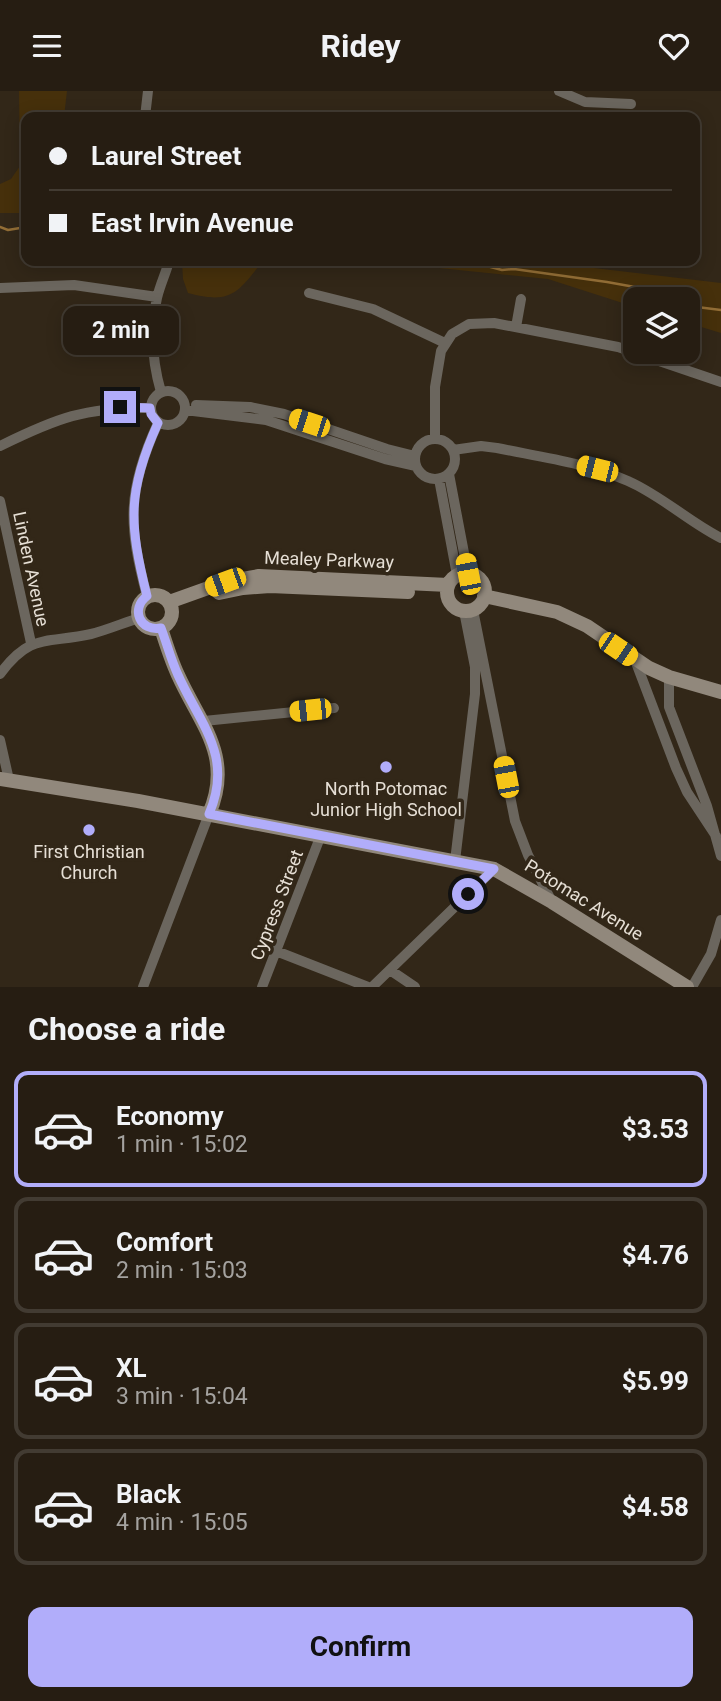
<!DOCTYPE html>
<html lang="en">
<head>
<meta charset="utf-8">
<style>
  body { margin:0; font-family:Roboto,sans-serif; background:#322a20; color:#f1f3f6; height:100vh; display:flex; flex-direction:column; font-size:26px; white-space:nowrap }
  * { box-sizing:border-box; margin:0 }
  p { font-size:23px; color:#a4a29f }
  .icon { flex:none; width:38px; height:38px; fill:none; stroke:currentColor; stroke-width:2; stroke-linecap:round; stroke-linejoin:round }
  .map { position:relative; height:896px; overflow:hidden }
  .drawer { display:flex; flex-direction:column; background:#261d12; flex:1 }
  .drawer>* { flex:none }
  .banner { position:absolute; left:21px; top:21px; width:679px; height:154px; border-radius:14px; box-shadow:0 4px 18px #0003,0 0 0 2px #423b32; display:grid; align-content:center; height:154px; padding:0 28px; background:#261d12 }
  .buttons { position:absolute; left:623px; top:196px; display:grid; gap:14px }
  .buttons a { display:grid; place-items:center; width:77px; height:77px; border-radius:14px; background:#261d12; box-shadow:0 4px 18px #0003,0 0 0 2px #423b32; font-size:35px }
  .end { position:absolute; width:32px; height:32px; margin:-16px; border:9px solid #b1adfa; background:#111; box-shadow:0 0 0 4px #111 }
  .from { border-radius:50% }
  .bubble { position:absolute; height:49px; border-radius:14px; background:#261d12; box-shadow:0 4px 18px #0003,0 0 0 2px #423b32; font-size:23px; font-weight:700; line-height:49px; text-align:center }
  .car { position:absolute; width:21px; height:42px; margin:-21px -10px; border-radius:9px; box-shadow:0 0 5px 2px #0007; background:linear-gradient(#f5c518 24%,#345 0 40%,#f5c518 0 76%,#345 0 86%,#f5c518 0) }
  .banner b { display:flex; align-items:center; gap:24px; height:66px; font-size:26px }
  .banner b+b { border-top:2px solid #423b32 }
  .banner i { width:18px; height:18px; background:#f1f3f6 }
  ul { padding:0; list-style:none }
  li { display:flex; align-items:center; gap:21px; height:116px; margin:0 14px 10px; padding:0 14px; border:4px solid #423b32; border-radius:14px }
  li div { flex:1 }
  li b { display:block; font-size:26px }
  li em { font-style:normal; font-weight:700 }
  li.active { border-color:#b1adfa }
  li>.icon { width:63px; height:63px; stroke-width:1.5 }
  h2 { padding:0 28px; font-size:32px; line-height:84px }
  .action { display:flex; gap:14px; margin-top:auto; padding:14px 28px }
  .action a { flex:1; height:80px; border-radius:14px; background:#b1adfa; color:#111; font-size:28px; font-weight:700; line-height:80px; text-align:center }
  header { display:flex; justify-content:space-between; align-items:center; height:91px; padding:0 28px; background:#261d12; font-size:32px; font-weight:700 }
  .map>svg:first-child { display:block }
  .green { fill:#46300b }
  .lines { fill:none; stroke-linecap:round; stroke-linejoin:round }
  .stream { stroke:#936e36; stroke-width:2.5 }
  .street { stroke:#6b665e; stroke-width:10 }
  .secondary { stroke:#91887c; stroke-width:14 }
  .route { stroke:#b1adfa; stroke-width:9 }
  .poi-dot { fill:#b1adfa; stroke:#322718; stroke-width:2.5 }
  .labels { text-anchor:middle; stroke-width:7; stroke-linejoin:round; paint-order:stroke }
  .street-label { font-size:18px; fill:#e6dfd5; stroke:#322718 }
  .poi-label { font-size:18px; fill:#e6dfd5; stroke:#322718 }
</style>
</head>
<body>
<header><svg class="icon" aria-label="menu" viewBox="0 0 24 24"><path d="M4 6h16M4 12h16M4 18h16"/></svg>Ridey<svg class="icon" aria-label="heart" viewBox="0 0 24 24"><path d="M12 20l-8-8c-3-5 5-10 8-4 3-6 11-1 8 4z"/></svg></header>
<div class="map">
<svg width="721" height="896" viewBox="0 0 721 896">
  <rect width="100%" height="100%" fill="#322718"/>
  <path class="green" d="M 19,0 L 67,0 L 64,26 L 26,26 L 26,122 L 0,122 L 0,93 L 11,88 L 20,75 Z
    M 182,170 L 263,170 C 238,201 232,214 188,202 L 183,188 Z
    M 400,170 L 557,170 L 577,175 L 721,192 L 721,242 L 688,232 L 688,208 L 635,208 L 635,216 L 548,188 L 429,176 Z"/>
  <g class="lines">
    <path class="stream" d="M 0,136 L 8,139 L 26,136
      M 468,170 L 502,179 L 514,178 L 607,191 L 657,200 L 680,208
      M 688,212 L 697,216 L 721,219"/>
    <path class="street" d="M 559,0 L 585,11 L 631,13
      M 145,26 L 148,0
      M 0,197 L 74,194 L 157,206
      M 309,202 L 373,218 L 445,252
      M 516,236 L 521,208
      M151 317a17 17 0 1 1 34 0a17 17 0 1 1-34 0Z
      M 161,301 C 152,270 150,239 157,207 C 160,194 166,182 169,170
      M 196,314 L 250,316 L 284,323 L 387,358 L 415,365
      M 185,319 L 266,329 L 385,368 L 416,375
      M 435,348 L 435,296 L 441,260 L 452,243 L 469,233 L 494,232 L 618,256 L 721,291
      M415 368a20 20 0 1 1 40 0a20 20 0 1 1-40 0Z
      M 0,355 C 57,327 85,316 150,317
      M 453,359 L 481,355 L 497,357 C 541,366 587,372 628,390 C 662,405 689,431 721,447
      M 449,383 L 468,483
      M 439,388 L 457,484
      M 0,410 L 31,552
      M 147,505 C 128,434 127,399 158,332
      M 473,519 L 515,730 L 528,764 L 552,811
      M 635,569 L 676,677 L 687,701 L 716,745
      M 0,583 C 31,541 47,553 91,543 C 107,539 123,532 139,527
      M 669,586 L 669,616 L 707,715 L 721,765
      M 204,630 L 334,617
      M 0,649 L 9,689
      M 455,770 L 475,603 L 475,576 L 464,520
      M 276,860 L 368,896
      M 390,879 L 415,896
      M 143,896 L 209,723
      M 262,896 L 321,744
      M 372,896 L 494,778
      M 692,896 L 711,863 L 721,829"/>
    <path class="secondary" d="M447 501a19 19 0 1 1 38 0a19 19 0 1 1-38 0Z
      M 219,502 L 243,497 L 270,495 L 408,501
      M138 521a17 17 0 1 1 34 0a17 17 0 1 1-34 0Z
      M 484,505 L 557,521 L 587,535 L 649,577 L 669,586 L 721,601
      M 169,511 L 225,491 L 259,485 L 448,494
      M 161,537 C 166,553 171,569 178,584 C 200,633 234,665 209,723
      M 0,688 L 138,710 L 494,778 L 552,811 L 687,896"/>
  </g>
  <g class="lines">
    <path class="route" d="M 120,316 L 150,317 L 151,323 L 158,332 C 127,400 129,433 147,505 C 130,518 140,541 161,537 C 167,553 171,569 178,584 C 200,633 234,665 209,723 L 494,778 L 468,803"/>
  </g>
  <g class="poi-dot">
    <circle cx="386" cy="676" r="7"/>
    <circle cx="89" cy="739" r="7"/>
  </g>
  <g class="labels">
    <g class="street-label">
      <text transform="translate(329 469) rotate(2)" y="6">Mealey Parkway</text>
      <text transform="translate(31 478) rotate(78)" y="6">Linden Avenue</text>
      <text transform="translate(584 809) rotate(32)" y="6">Potomac Avenue</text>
      <text transform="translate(277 814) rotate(-69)" y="6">Cypress Street</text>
    </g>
    <g class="poi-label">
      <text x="386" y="704">North Potomac<tspan x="386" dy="21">Junior High School</tspan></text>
      <text x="89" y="767">First Christian<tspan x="89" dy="21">Church</tspan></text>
    </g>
  </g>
</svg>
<div class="buttons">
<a><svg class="icon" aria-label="layers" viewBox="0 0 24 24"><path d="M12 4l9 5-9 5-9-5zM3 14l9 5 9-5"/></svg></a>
</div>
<i class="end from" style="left:468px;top:803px"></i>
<i class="end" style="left:120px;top:316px"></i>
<div class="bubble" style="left:63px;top:215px;width:116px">2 min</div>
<i class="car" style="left:309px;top:332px;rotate:288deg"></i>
<i class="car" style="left:597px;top:378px;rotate:284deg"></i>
<i class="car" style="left:468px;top:483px;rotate:349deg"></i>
<i class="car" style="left:225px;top:491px;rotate:250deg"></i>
<i class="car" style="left:618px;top:558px;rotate:124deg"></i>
<i class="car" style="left:310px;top:619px;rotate:264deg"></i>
<i class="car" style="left:506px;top:686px;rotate:349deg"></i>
<div class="banner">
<b><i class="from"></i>Laurel Street</b>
<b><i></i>East Irvin Avenue</b>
</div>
</div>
<section class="drawer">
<h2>Choose a ride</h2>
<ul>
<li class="active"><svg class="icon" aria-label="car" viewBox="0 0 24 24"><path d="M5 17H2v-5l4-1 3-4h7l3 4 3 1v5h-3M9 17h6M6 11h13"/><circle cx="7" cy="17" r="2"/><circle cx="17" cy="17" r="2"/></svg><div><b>Economy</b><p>1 min · 15:02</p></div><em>$3.53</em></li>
<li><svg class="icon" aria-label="car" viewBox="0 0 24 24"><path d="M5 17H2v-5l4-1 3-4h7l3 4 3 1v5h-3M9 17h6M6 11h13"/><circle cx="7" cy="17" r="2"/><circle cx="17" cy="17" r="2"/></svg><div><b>Comfort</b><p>2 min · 15:03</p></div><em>$4.76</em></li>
<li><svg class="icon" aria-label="car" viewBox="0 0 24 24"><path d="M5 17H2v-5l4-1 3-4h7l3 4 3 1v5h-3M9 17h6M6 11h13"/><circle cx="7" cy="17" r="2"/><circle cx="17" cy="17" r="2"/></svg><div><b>XL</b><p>3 min · 15:04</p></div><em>$5.99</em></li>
<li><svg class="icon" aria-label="car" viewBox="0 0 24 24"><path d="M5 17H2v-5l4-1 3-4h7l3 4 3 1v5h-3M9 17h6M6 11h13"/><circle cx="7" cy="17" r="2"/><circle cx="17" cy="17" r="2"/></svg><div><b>Black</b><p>4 min · 15:05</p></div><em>$4.58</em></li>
</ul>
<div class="action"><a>Confirm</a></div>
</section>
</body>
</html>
